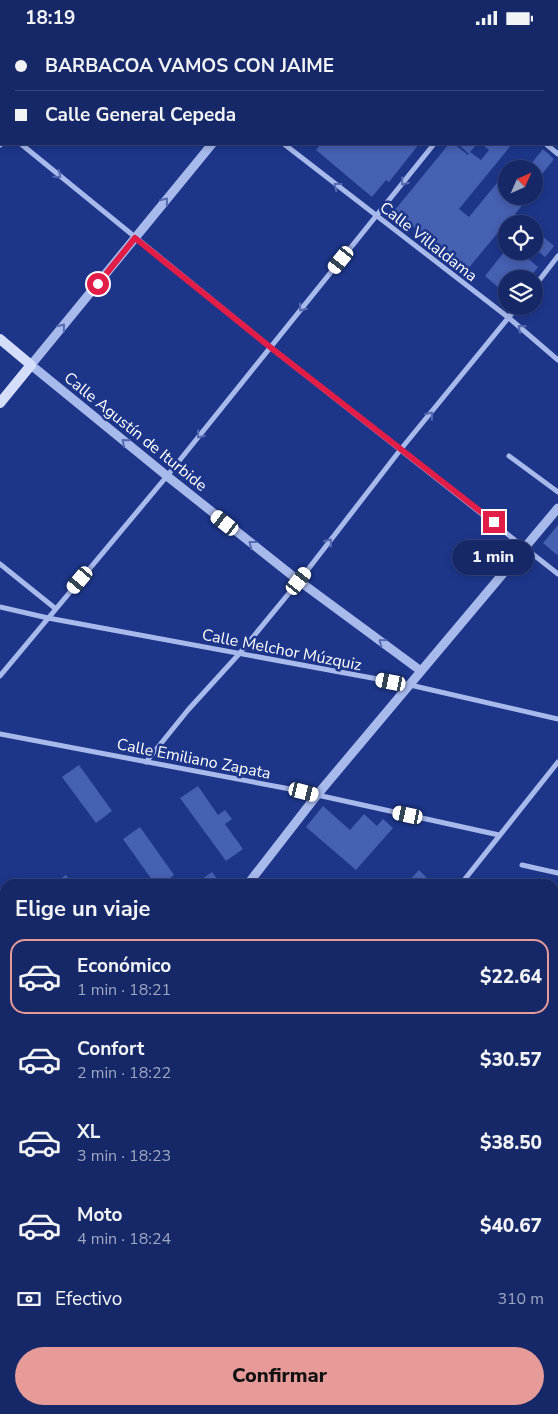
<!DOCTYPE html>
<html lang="es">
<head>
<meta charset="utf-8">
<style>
  body { margin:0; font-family:"Nunito Sans",sans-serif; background:#233471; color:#f1f3f6; height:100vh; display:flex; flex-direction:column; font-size:19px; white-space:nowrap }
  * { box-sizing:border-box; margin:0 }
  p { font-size:16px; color:#9ea6c0 }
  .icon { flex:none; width:28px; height:28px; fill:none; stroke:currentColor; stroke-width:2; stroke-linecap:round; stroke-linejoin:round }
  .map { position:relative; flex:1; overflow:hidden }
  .sheet { position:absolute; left:0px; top:844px; width:559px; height:536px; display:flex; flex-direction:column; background:#162868; border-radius:15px 15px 0 0; box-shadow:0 2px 8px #0003,0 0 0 1px #35447c }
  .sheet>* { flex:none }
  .banner { position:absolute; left:0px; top:0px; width:559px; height:110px; box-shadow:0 2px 8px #0003,0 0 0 1px #35447c; display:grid; align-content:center; height:110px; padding:0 15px; background:#162868 }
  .needle { width:32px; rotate:45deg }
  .controls { position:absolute; left:498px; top:125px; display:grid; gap:10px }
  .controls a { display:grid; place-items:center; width:45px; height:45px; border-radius:50%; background:#162868; box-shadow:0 2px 8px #0003,0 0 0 1px #35447c; font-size:25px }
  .end { position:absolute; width:22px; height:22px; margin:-11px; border:6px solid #e11d48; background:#fff; box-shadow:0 0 0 2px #fff }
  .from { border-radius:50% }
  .bubble { position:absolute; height:35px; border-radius:18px; background:#162868; box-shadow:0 2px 8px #0003,0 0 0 1px #35447c; font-size:16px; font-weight:800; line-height:35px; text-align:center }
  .car { position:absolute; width:15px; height:30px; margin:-15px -8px; border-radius:6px; box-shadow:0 0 4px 1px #0007; background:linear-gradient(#fff 24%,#345 0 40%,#fff 0 76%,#345 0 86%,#fff 0) }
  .banner b { display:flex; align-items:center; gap:18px; height:48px; font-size:19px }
  .banner b+b { border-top:1px solid #35447c }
  .banner i { width:12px; height:12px; background:#f1f3f6 }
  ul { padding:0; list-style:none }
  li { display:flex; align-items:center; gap:15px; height:75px; margin:0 10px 8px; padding:0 5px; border:2px solid transparent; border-radius:15px }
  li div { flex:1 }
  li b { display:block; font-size:19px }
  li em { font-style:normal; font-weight:800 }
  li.current { border-color:#e69b98 }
  li>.icon { width:45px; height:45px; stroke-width:1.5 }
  h2 { padding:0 15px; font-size:22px; line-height:60px }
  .pay { display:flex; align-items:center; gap:12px; height:55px; padding:0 15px; font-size:19px }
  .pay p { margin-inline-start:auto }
  .primary-button { display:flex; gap:10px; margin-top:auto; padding:10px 15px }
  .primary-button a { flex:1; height:58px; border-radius:30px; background:#e69b98; color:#111; font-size:20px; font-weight:800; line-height:58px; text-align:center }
  .status { display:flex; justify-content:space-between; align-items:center; height:35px; padding:0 25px; background:#162868; direction:ltr }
  .status svg { height:14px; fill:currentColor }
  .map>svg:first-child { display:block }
  .building { fill:#4660b2 }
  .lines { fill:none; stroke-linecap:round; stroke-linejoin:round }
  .minor { stroke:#a8b9ec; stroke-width:5 }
  .tertiary { stroke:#a8b9ec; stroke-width:9 }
  .secondary { stroke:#d4ddf9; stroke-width:10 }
  .primary { stroke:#edf1ff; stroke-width:12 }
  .oneway { stroke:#556ab1 }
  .route { stroke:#e11d48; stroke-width:6 }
  .labels { text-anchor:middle; stroke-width:5; stroke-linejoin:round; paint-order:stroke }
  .street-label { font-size:16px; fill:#fff; stroke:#1d368a }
</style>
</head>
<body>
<div class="status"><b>18:19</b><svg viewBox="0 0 49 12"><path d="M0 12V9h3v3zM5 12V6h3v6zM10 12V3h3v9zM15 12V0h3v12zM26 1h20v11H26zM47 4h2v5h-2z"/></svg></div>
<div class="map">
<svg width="558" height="1379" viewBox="0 0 558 1379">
  <rect width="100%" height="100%" fill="#1d368a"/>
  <path class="building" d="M 318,109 L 419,109 L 389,147 L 386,145 L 372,162 L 316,115 L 320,110 Z
    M 449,109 L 454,109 L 468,120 L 469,119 L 458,109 L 477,109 L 470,117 L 481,125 L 489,115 L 483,110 L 484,109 L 512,109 L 459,174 L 469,182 L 506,137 L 506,161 L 530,161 L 515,179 L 528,189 L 506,189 L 506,190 L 505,189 L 467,235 L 394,176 Z
    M 543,114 L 554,124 L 534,149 L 534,134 L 527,134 Z
    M 514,127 L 522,134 L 509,134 Z
    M 534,194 L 554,211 L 545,222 L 534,213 Z
    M 505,216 L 519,216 L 538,232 L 529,244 L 506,244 L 506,259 L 485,241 Z
    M 558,490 L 558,519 L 557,520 L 543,508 Z
    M 79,730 L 112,776 L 96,788 L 62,742 Z
    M 198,751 L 218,780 L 225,775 L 232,784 L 225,789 L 243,814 L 226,826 L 180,763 Z
    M 323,771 L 350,795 L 364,779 L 377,791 L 383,784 L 393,793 L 356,835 L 306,792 Z
    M 140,792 L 174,840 L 162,849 L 155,849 L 123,804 Z
    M 419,835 L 433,849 L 406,849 Z
    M 212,837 L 221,849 L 195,849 Z
    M 66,840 L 72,849 L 53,849 Z
    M 5,855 L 5,896 L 0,889 L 0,859 Z
    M 558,1029 L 558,1157 L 554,1152 L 554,1032 Z"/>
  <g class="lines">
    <path class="minor" d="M 148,0 L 149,1
      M 409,0 L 411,1
      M 87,1 L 88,0
      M 520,1 L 521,0
      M 0,92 L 1,93
      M 21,109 L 270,312 L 558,539
      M 284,109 L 509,283 L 558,325
      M 546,109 L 558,119
      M 0,110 L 1,109
      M 534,252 L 558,221
      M 509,421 L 558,457
      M 0,529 L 56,574
      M 0,572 L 48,583 L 410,650 L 558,684
      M 0,641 L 167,441 L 434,109
      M 0,699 L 290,754 L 499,800
      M 146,727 L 188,675 L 239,619 L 299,546 L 401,414 L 518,271
      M 522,830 L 558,838
      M 461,849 L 558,727
      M 554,919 L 558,920
      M 0,989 L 5,990
      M 554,989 L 558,990
      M 0,1285 L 5,1287
      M 0,1364 L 5,1365
      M 51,1375 L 71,1379
      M 23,1379 L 24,1375
      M 285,1379 L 286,1375"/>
    <path class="tertiary" d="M 300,1 L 301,0
      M 212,109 L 31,330 L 167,441 L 299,546 L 421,636
      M 248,849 L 317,760 L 558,473
      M 102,1379 L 103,1375"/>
    <path class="secondary" d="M 0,304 L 31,330 L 0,368"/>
    <path class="primary" d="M 0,1149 L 5,1150
      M 554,1271 L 558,1272"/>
  </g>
  <defs><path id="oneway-chevron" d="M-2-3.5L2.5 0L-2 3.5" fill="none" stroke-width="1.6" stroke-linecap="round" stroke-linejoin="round" transform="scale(1.25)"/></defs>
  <g class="oneway">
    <use href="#oneway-chevron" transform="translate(58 140) rotate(39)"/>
    <use href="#oneway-chevron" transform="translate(404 147) rotate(129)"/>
    <use href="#oneway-chevron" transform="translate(337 151) rotate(-142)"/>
    <use href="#oneway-chevron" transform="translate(165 166) rotate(-51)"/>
    <use href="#oneway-chevron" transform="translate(302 273) rotate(129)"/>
    <use href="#oneway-chevron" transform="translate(62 292) rotate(-51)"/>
    <use href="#oneway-chevron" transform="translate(521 293) rotate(-140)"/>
    <use href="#oneway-chevron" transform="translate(430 380) rotate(-51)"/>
    <use href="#oneway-chevron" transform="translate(200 400) rotate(129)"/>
    <use href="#oneway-chevron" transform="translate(125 407) rotate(-141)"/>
    <use href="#oneway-chevron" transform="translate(329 507) rotate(-52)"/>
    <use href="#oneway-chevron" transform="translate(252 509) rotate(-142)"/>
    <use href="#oneway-chevron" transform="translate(382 607) rotate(-144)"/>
  </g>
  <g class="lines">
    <path class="route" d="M 98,249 L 135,203 L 270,312 L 494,487"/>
  </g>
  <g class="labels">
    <g class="street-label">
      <text transform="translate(429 206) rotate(38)" y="6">Calle Villaldama</text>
      <text transform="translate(136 396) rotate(39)" y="6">Calle Agustín de Iturbide</text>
      <text transform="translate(282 614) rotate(11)" y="6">Calle Melchor Múzquiz</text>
      <text transform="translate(194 723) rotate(11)" y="6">Calle Emiliano Zapata</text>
    </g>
  </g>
</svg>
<div class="controls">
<a><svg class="needle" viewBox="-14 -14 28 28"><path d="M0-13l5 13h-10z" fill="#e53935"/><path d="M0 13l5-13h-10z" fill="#9ea6c0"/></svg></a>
<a><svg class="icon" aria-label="locate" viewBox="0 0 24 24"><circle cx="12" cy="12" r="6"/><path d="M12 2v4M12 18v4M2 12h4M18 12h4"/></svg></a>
<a><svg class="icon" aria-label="layers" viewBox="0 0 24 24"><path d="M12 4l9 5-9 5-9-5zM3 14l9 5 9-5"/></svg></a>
</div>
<i class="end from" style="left:98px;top:249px"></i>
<i class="end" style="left:494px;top:487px"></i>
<div class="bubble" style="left:452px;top:505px;width:82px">1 min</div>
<i class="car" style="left:341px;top:225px;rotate:219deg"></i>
<i class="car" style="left:225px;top:488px;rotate:308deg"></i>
<i class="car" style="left:80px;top:545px;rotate:220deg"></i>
<i class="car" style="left:299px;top:546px;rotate:38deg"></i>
<i class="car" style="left:391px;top:647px;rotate:281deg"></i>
<i class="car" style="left:304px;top:757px;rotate:104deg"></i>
<i class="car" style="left:408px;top:780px;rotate:282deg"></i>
<div class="banner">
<b><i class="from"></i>BARBACOA VAMOS CON JAIME</b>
<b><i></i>Calle General Cepeda</b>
</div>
<section class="sheet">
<h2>Elige un viaje</h2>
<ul>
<li class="current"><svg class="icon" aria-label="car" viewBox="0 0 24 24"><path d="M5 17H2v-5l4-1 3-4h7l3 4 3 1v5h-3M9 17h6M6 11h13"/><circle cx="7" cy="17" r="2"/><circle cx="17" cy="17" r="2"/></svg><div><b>Económico</b><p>1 min · 18:21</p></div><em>$22.64</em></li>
<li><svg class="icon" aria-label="car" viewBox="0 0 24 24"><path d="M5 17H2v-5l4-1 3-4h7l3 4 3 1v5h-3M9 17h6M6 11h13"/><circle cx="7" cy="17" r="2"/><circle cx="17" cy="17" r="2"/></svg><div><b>Confort</b><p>2 min · 18:22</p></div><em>$30.57</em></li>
<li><svg class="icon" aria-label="car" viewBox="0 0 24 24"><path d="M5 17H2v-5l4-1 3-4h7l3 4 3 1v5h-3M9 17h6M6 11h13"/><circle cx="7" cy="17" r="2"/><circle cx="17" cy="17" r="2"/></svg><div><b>XL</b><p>3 min · 18:23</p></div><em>$38.50</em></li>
<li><svg class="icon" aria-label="car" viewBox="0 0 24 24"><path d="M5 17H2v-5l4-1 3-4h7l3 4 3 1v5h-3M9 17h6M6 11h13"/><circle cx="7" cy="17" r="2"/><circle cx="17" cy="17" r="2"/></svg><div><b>Moto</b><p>4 min · 18:24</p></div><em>$40.67</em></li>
</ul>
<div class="pay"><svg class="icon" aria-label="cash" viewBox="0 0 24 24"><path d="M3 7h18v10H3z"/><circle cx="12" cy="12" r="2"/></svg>Efectivo<p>310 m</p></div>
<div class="primary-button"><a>Confirmar</a></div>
</section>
</div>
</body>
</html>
